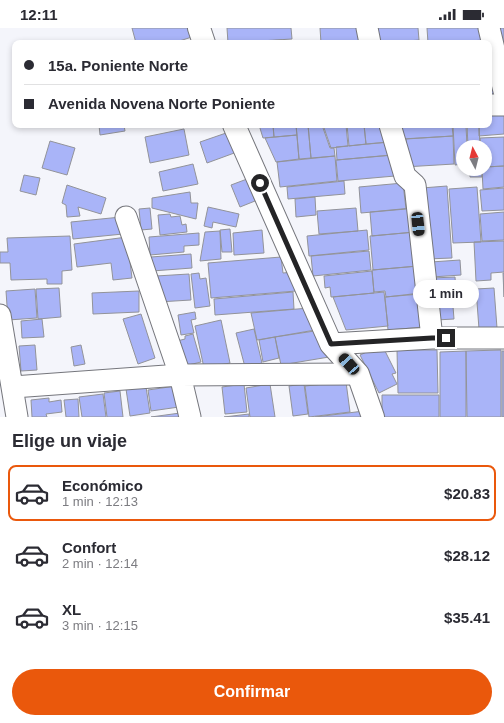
<!DOCTYPE html>
<html lang="es">
<head>
<meta charset="utf-8">
<style>
  body { margin:0; font-family:Arial,sans-serif; background:#f2f2f3; color:#2b2b33; height:100vh; display:flex; flex-direction:column; font-size:15px; white-space:nowrap }
  * { box-sizing:border-box; margin:0 }
  p { font-size:13px; color:#7c7c81 }
  .icon { flex:none; width:22px; height:22px; fill:none; stroke:currentColor; stroke-width:2; stroke-linecap:round; stroke-linejoin:round }
  .map { position:relative; height:389px; overflow:hidden }
  .sheet { display:flex; flex-direction:column; background:#fff; flex:1 }
  .sheet>* { flex:none }
  .hud { position:absolute; left:12px; top:12px; width:480px; height:88px; border-radius:8px; box-shadow:0 2px 6px #0003; display:grid; align-content:center; height:88px; padding:0 12px; background:#fff }
  .needle { width:26px; rotate:353deg }
  .buttons { position:absolute; left:456px; top:112px; display:grid; gap:8px }
  .buttons a { display:grid; place-items:center; width:36px; height:36px; border-radius:50%; background:#fff; box-shadow:0 2px 6px #0003; font-size:20px }
  .end { position:absolute; width:18px; height:18px; margin:-9px; border:5px solid #242426; background:#fff; box-shadow:0 0 0 2px #fff }
  .from { border-radius:50% }
  .bubble { position:absolute; height:28px; border-radius:14px; background:#fff; box-shadow:0 2px 6px #0003; font-size:13px; font-weight:700; line-height:28px; text-align:center }
  .car { position:absolute; width:12px; height:24px; margin:-12px -6px; border-radius:5px; box-shadow:0 0 3px 1px #0007; background:linear-gradient(#222 24%,#8ab4d8 0 40%,#222 0 76%,#8ab4d8 0 86%,#222 0) }
  .hud b { display:flex; align-items:center; gap:14px; height:38px; font-size:15px }
  .hud b+b { border-top:1px solid #e1e1e2 }
  .hud i { width:10px; height:10px; background:#2b2b33 }
  ul { padding:0; list-style:none }
  li { display:flex; align-items:center; gap:12px; height:56px; margin:0 8px 6px; padding:0 4px; border:2px solid transparent; border-radius:8px }
  li div { flex:1 }
  li b { display:block; font-size:15px }
  li em { font-style:normal; font-weight:700 }
  li.on { border-color:#ea580c }
  li>.icon { width:36px; height:36px; stroke-width:1.5 }
  h2 { padding:0 12px; font-size:18px; line-height:48px }
  .action { display:flex; gap:8px; margin-top:auto; padding:8px 12px }
  .action a { flex:1; height:46px; border-radius:24px; background:#ea580c; color:#fff; font-size:16px; font-weight:700; line-height:46px; text-align:center }
  .status { display:flex; justify-content:space-between; align-items:center; height:28px; padding:0 20px; background:#fff; direction:ltr }
  .status svg { height:11px; fill:currentColor }
  .map>svg:first-child { display:block }
  .building { fill:#a9b4f8; stroke:#929399 }
  .lines { fill:none; stroke-linecap:round; stroke-linejoin:round }
  .street-casing { stroke:#75767c; stroke-width:23 }
  .secondary-casing { stroke:#75767c; stroke-width:24 }
  .street { stroke:#fff; stroke-width:21 }
  .secondary { stroke:#fff; stroke-width:22 }
  .route { stroke:#242426; stroke-width:5 }
</style>
</head>
<body>
<div class="status"><b>12:11</b><svg viewBox="0 0 49 12"><path d="M0 12V9h3v3zM5 12V6h3v6zM10 12V3h3v9zM15 12V0h3v12zM26 1h20v11H26zM47 4h2v5h-2z"/></svg></div>
<div class="map">
<svg width="504" height="389" viewBox="0 0 504 389">
  <rect width="100%" height="100%" fill="#f4f5fb"/>
  <path class="building" d="M 132,0 L 192,0 L 195,8 L 173,15 L 136,15 Z
    M 227,0 L 291,0 L 292,11 L 228,15 Z
    M 320,0 L 358,0 L 359,14 L 321,15 Z
    M 373,0 L 418,0 L 419,12 L 385,15 L 374,15 Z
    M 427,0 L 481,0 L 482,12 L 451,15 L 428,15 Z
    M 497,0 L 504,0 L 504,32 Z
    M 282,12 L 282,15 L 230,15 Z
    M 491,12 L 489,15 L 458,15 Z
    M 414,13 L 414,15 L 391,15 Z
    M 489,39 L 496,66 L 489,66 Z
    M 504,81 L 504,106 L 479,108 L 479,97 L 489,97 L 489,82 Z
    M 99,97 L 124,97 L 125,103 L 100,107 Z
    M 259,97 L 273,97 L 274,109 L 263,110 Z
    M 273,97 L 296,97 L 297,107 L 274,109 Z
    M 296,97 L 308,97 L 311,130 L 299,131 Z
    M 308,97 L 322,97 L 330,120 L 334,120 L 335,128 L 311,130 Z
    M 323,97 L 346,97 L 348,118 L 331,120 Z
    M 347,97 L 364,97 L 366,116 L 349,118 Z
    M 364,97 L 386,97 L 388,114 L 366,116 Z
    M 401,97 L 452,97 L 453,108 L 402,111 Z
    M 453,97 L 466,97 L 467,119 L 463,119 L 463,136 L 455,137 Z
    M 467,97 L 479,97 L 480,119 L 468,119 Z
    M 184,101 L 189,127 L 150,135 L 145,109 Z
    M 229,104 L 237,124 L 207,135 L 200,114 Z
    M 297,107 L 299,131 L 276,134 L 265,110 Z
    M 453,108 L 454,136 L 404,139 L 406,122 L 406,111 Z
    M 504,109 L 504,138 L 485,139 L 485,119 L 481,119 L 480,110 Z
    M 50,113 L 75,120 L 67,147 L 42,140 Z
    M 390,114 L 391,127 L 337,132 L 336,119 Z
    M 394,127 L 395,148 L 338,153 L 336,132 Z
    M 335,128 L 337,153 L 280,159 L 277,134 Z
    M 193,136 L 198,156 L 163,163 L 159,144 Z
    M 504,138 L 504,159 L 483,161 L 482,141 L 485,141 L 485,139 Z
    M 470,141 L 481,141 L 482,149 L 470,149 Z
    M 24,147 L 40,150 L 36,167 L 20,163 Z
    M 247,151 L 255,173 L 240,179 L 231,157 Z
    M 344,153 L 345,166 L 288,171 L 287,159 Z
    M 403,155 L 406,181 L 361,185 L 359,159 Z
    M 67,157 L 106,170 L 101,186 L 78,179 L 80,188 L 67,189 L 66,177 L 62,175 Z
    M 447,158 L 452,230 L 426,231 L 422,160 Z
    M 477,159 L 481,214 L 453,215 L 449,161 Z
    M 504,160 L 504,182 L 482,183 L 480,162 Z
    M 190,164 L 191,175 L 198,175 L 196,191 L 152,180 L 152,170 Z
    M 315,169 L 316,187 L 296,189 L 295,171 Z
    M 208,179 L 239,186 L 236,199 L 213,194 L 212,200 L 204,198 Z
    M 150,180 L 152,201 L 141,202 L 139,181 Z
    M 356,180 L 358,203 L 319,206 L 317,183 Z
    M 412,180 L 415,204 L 372,208 L 370,184 Z
    M 504,184 L 504,212 L 482,213 L 480,186 Z
    M 170,186 L 171,189 L 180,188 L 182,197 L 186,196 L 187,204 L 160,207 L 158,187 Z
    M 121,189 L 123,206 L 73,211 L 71,194 Z
    M 230,201 L 232,224 L 222,224 L 220,202 Z
    M 262,202 L 264,225 L 234,227 L 233,205 Z
    M 367,202 L 369,222 L 309,228 L 307,208 Z
    M 220,203 L 221,231 L 200,233 L 205,204 Z
    M 415,204 L 418,238 L 373,242 L 370,208 Z
    M 199,205 L 199,217 L 184,218 L 184,224 L 150,227 L 149,209 Z
    M 70,208 L 72,242 L 62,243 L 62,256 L 47,256 L 47,251 L 11,252 L 10,235 L 0,235 L 0,224 L 8,224 L 7,210 Z
    M 127,209 L 132,250 L 113,252 L 111,235 L 77,239 L 74,216 Z
    M 504,213 L 504,244 L 491,245 L 491,252 L 476,253 L 474,214 Z
    M 369,223 L 371,242 L 313,248 L 311,228 Z
    M 191,226 L 192,240 L 152,243 L 151,229 Z
    M 281,229 L 283,245 L 294,244 L 296,263 L 211,270 L 208,235 Z
    M 460,232 L 461,247 L 432,249 L 431,234 Z
    M 418,238 L 421,265 L 386,269 L 385,263 L 374,264 L 372,242 Z
    M 372,243 L 374,265 L 331,269 L 330,259 L 325,260 L 324,248 Z
    M 199,245 L 200,251 L 206,250 L 210,278 L 195,280 L 191,246 Z
    M 503,245 L 504,245 L 504,269 Z
    M 189,246 L 191,272 L 158,274 L 156,248 Z
    M 455,249 L 456,265 L 433,266 L 432,250 Z
    M 59,260 L 61,289 L 38,291 L 36,261 Z
    M 494,260 L 497,300 L 479,301 L 476,261 Z
    M 35,261 L 37,290 L 8,292 L 6,263 Z
    M 139,263 L 139,284 L 93,286 L 92,265 Z
    M 293,264 L 294,281 L 215,287 L 214,271 Z
    M 384,264 L 388,298 L 346,302 L 333,269 Z
    M 420,266 L 423,299 L 388,302 L 385,269 Z
    M 452,266 L 454,291 L 436,292 L 435,267 Z
    M 309,280 L 321,301 L 257,312 L 251,285 Z
    M 195,284 L 196,291 L 191,292 L 194,305 L 181,307 L 178,287 Z
    M 141,286 L 155,330 L 138,336 L 123,291 Z
    M 42,291 L 44,309 L 22,310 L 21,293 Z
    M 221,292 L 230,335 L 204,340 L 195,298 Z
    M 254,301 L 262,335 L 245,339 L 236,305 Z
    M 321,302 L 329,329 L 281,337 L 275,309 Z
    M 193,306 L 201,334 L 180,339 L 173,314 L 185,311 L 185,308 Z
    M 275,309 L 279,330 L 263,334 L 259,312 Z
    M 35,317 L 37,342 L 21,343 L 19,318 Z
    M 81,317 L 85,336 L 74,338 L 71,319 Z
    M 382,317 L 396,345 L 392,346 L 397,356 L 379,365 L 360,327 Z
    M 397,322 L 437,322 L 438,365 L 398,365 Z
    M 501,322 L 501,389 L 467,389 L 466,323 Z
    M 466,323 L 466,389 L 440,389 L 440,324 Z
    M 502,323 L 504,323 L 504,389 L 502,389 Z
    M 346,354 L 350,384 L 309,389 L 305,358 Z
    M 244,356 L 247,384 L 225,386 L 222,359 Z
    M 270,356 L 275,389 L 250,389 L 246,360 Z
    M 304,356 L 308,386 L 293,388 L 289,358 Z
    M 176,358 L 179,379 L 151,383 L 148,362 Z
    M 146,359 L 150,385 L 130,388 L 126,361 Z
    M 120,363 L 123,389 L 107,389 L 104,365 Z
    M 103,366 L 106,389 L 82,389 L 79,369 Z
    M 382,367 L 439,367 L 439,389 L 382,389 Z
    M 49,370 L 49,374 L 61,372 L 62,384 L 46,386 L 47,389 L 32,389 L 31,372 Z
    M 78,371 L 79,389 L 66,389 L 64,372 Z
    M 364,383 L 365,389 L 315,389 Z
    M 180,385 L 181,389 L 151,389 Z
    M 249,386 L 249,389 L 224,389 Z"/>
  <g class="lines">
    <defs>
      <path id="street" d="M 367,0 L 370,15
        M 489,0 L 504,63
        M 489,77 L 504,77
        M 390,97 L 405,148 L 415,157 L 432,310
        M 126,189 L 180,347 L 190,389
        M 0,287 L 17,389
        M 331,316 L 432,310 L 504,310
        M 13,359 L 180,347 L 358,346"/>
      <path id="secondary" d="M 199,0 L 204,15
        M 234,97 L 331,316 L 358,346 L 373,389"/>
    </defs>
    <use href="#street" class="street-casing"/>
    <use href="#secondary" class="secondary-casing"/>
    <use href="#street" class="street"/>
    <use href="#secondary" class="secondary"/>
  </g>
  <g class="lines">
    <path class="route" d="M 260,155 L 331,316 L 432,310 L 446,310"/>
  </g>
</svg>
<div class="buttons">
<a><svg class="needle" viewBox="-14 -14 28 28"><path d="M0-13l5 13h-10z" fill="#e53935"/><path d="M0 13l5-13h-10z" fill="#7c7c81"/></svg></a>
</div>
<i class="end from" style="left:260px;top:155px"></i>
<i class="end" style="left:446px;top:310px"></i>
<div class="bubble" style="left:413px;top:252px;width:66px">1 min</div>
<i class="car" style="left:418px;top:196px;rotate:174deg"></i>
<i class="car" style="left:349px;top:336px;rotate:318deg"></i>
<div class="hud">
<b><i class="from"></i>15a. Poniente Norte</b>
<b><i></i>Avenida Novena Norte Poniente</b>
</div>
</div>
<section class="sheet">
<h2>Elige un viaje</h2>
<ul>
<li class="on"><svg class="icon" aria-label="car" viewBox="0 0 24 24"><path d="M5 17H2v-5l4-1 3-4h7l3 4 3 1v5h-3M9 17h6M6 11h13"/><circle cx="7" cy="17" r="2"/><circle cx="17" cy="17" r="2"/></svg><div><b>Económico</b><p>1 min · 12:13</p></div><em>$20.83</em></li>
<li><svg class="icon" aria-label="car" viewBox="0 0 24 24"><path d="M5 17H2v-5l4-1 3-4h7l3 4 3 1v5h-3M9 17h6M6 11h13"/><circle cx="7" cy="17" r="2"/><circle cx="17" cy="17" r="2"/></svg><div><b>Confort</b><p>2 min · 12:14</p></div><em>$28.12</em></li>
<li><svg class="icon" aria-label="car" viewBox="0 0 24 24"><path d="M5 17H2v-5l4-1 3-4h7l3 4 3 1v5h-3M9 17h6M6 11h13"/><circle cx="7" cy="17" r="2"/><circle cx="17" cy="17" r="2"/></svg><div><b>XL</b><p>3 min · 12:15</p></div><em>$35.41</em></li>
</ul>
<div class="action"><a>Confirmar</a></div>
</section>
</body>
</html>
